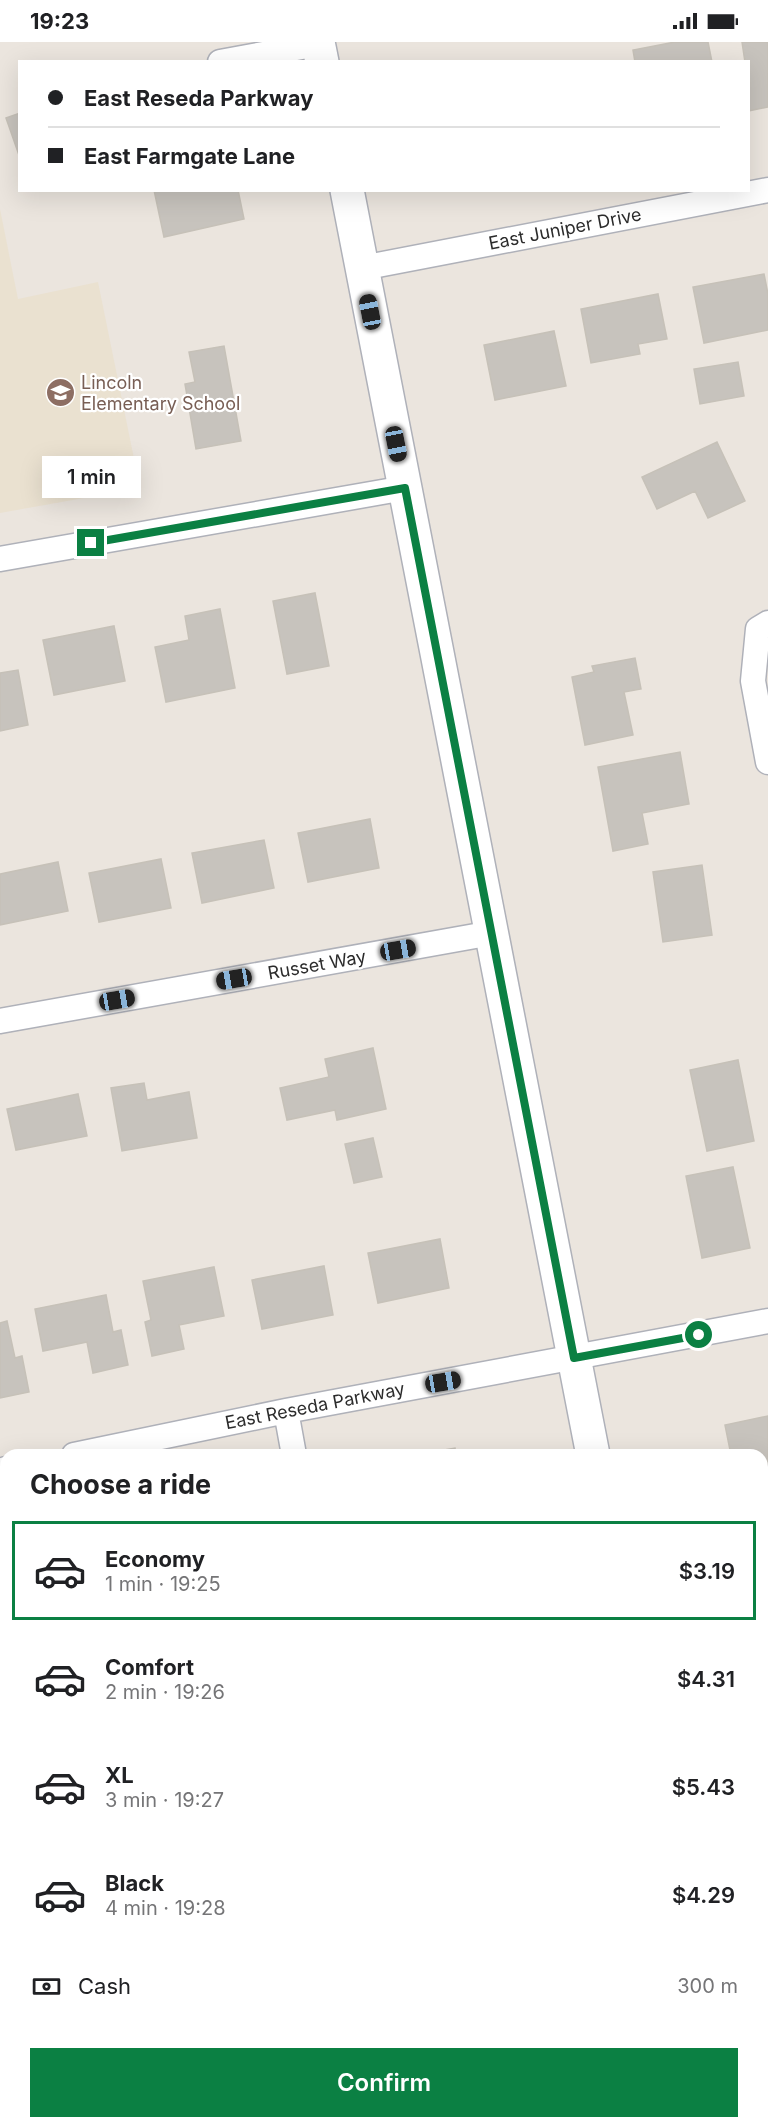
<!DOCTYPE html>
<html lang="en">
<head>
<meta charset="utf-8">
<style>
  body { margin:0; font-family:Inter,sans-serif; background:#f2f2f2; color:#202124; height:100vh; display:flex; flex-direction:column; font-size:22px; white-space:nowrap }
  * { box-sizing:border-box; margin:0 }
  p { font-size:20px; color:#757577 }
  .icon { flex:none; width:33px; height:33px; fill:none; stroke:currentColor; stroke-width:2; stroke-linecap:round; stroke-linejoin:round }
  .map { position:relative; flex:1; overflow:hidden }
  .sheet { position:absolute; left:0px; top:1407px; width:768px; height:680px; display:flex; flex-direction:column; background:#fff; border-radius:18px 18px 0 0; box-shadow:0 6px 24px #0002 }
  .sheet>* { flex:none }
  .banner { position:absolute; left:18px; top:18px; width:732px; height:132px; border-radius:0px; box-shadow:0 6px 24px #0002; display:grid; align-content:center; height:132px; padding:0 30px; background:#fff }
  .end { position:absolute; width:27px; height:27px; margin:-14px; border:8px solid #0b8043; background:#fff; box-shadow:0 0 0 3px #fff }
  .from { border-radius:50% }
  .bubble { position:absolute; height:42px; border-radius:0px; background:#fff; box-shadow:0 6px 24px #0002; font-size:20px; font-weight:600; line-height:42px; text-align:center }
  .car { position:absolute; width:18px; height:36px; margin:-18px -9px; border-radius:8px; box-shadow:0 0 4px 2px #0007; background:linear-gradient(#222 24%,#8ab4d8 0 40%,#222 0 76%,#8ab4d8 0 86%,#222 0) }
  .banner b { display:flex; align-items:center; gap:21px; height:57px; font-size:22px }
  .banner b+b { border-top:2px solid #e0e0e0 }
  .banner i { width:15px; height:15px; background:#202124 }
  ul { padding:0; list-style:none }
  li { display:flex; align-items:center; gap:18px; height:99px; margin:0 12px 9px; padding:0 18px; border:3px solid transparent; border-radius:0px }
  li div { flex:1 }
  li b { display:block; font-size:22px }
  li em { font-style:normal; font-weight:600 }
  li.active { border-color:#0b8043 }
  li>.icon { width:54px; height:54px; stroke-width:1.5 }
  h2 { padding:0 30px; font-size:27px; line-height:72px }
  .pay { display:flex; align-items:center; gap:15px; height:66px; padding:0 30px; font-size:22px }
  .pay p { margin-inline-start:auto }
  .cta { display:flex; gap:12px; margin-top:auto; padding:12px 30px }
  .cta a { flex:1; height:69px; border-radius:0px; background:#0b8043; color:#fff; font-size:24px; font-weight:600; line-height:69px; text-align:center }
  .status { display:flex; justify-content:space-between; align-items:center; height:42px; padding:0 30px; background:#fff; direction:ltr }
  .status svg { height:16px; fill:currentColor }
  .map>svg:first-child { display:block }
  .education { fill:#eae1d0 }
  .building { fill:#c7c3bd; stroke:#c6c1b8; stroke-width:1.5 }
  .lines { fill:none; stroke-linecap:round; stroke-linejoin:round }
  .minor-casing { stroke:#afb1b9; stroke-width:27 }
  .secondary-casing { stroke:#afb1b9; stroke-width:36 }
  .minor { stroke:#fff; stroke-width:24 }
  .secondary { stroke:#fff; stroke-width:33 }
  .route { stroke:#0b8043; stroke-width:8 }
  .labels { text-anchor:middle; stroke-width:4.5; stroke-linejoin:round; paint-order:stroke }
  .street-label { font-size:18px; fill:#2b2b2b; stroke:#fff }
  .education-label { font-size:18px; fill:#785e54; stroke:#fff; text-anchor:start }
</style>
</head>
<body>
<div class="status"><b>19:23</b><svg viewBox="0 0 49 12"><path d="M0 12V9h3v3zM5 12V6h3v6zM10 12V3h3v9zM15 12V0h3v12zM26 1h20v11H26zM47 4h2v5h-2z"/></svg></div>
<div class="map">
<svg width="768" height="2086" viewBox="0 0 768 2086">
  <rect width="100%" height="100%" fill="#ebe5de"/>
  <path class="education" d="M 0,167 L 18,257 L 98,240 L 140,446 L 0,471 Z"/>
  <path class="building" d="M 675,0 L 708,0 L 712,20 L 635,20 L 633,8 Z
    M 742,0 L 768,0 L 768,65 L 748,69 L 748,20 L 745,20 Z
    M 20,71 L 20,116 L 6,76 Z
    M 154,148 L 238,148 L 244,177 L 164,195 Z
    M 764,232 L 768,252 L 768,288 L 704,301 L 693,245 Z
    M 658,252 L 667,297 L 638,302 L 640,312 L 591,321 L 581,267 Z
    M 554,289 L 566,344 L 495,358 L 484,303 Z
    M 224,304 L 241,399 L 196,407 L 185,342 L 195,340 L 189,310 Z
    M 738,320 L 744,354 L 700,362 L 694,327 Z
    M 717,400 L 745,459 L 708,476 L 695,449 L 657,467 L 642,435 Z
    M 315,551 L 329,624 L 287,632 L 273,559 Z
    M 220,567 L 235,646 L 166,660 L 155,605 L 189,598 L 185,574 Z
    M 114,584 L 125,639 L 54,653 L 43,598 Z
    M 635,616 L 641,647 L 624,650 L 633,693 L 585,703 L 572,635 L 594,630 L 592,624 Z
    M 18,628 L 28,683 L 0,689 L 0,631 Z
    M 680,710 L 689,762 L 642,771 L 648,802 L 613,809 L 598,725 Z
    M 370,777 L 379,826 L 308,840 L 298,791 Z
    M 264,798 L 274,846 L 202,861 L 192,811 Z
    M 161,817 L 171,866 L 99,880 L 89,831 Z
    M 58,820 L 68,869 L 0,883 L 0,832 Z
    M 702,823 L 712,893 L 663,900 L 653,830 Z
    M 373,1006 L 386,1067 L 337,1078 L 335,1068 L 287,1078 L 280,1046 L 329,1035 L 325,1017 Z
    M 738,1018 L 754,1099 L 707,1109 L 690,1028 Z
    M 144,1041 L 147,1058 L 189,1050 L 197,1096 L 122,1109 L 111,1046 Z
    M 78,1052 L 87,1094 L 16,1108 L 7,1067 Z
    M 373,1096 L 382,1135 L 354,1141 L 345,1102 Z
    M 733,1125 L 750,1206 L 702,1216 L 686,1134 Z
    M 440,1197 L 449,1246 L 378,1261 L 368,1211 Z
    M 324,1224 L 333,1273 L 262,1287 L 252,1238 Z
    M 214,1225 L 224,1274 L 179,1283 L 184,1307 L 152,1314 L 145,1280 L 151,1278 L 143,1239 Z
    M 106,1253 L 113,1290 L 121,1288 L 128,1323 L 93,1331 L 87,1300 L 43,1309 L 35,1267 Z
    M 7,1279 L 15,1316 L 22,1314 L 29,1350 L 0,1356 L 0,1281 Z
    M 768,1374 L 768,1451 L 762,1452 L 762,1413 L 731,1413 L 725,1383 Z
    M 455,1406 L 456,1413 L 415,1413 Z
    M 768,1474 L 768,1522 L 765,1523 L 762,1475 Z
    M 5,1514 L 6,1589 L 0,1590 L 0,1515 Z
    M 0,1669 L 6,1670 L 0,1730 Z
    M 0,1788 L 6,1790 L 6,1813 L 0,1834 Z
    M 0,1946 L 6,1949 L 6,2017 L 0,2014 Z
    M 269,2080 L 318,2080 L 319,2084 L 270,2086 Z
    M 498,2080 L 572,2080 L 573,2085 L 499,2086 Z"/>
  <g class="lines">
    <defs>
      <path id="minor" d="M 220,20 L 318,2
        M 362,226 L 768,148
        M 0,517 L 405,446
        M 768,581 L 758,587 L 753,639 L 768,720
        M 0,979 L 492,891
        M 286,1369 L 294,1413
        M 74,1413 L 286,1369 L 768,1279
        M 0,1429 L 6,1427
        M 420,2080 L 421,2086"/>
      <path id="secondary" d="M 318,0 L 322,20
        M 347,148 L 593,1413
        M 723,2080 L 724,2086"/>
    </defs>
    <use href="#minor" class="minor-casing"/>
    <use href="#secondary" class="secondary-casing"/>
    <use href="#minor" class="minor"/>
    <use href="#secondary" class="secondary"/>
  </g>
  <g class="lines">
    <path class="route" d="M 91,501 L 405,446 L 574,1316 L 699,1293"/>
  </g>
  <defs>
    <symbol id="school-disc" viewBox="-11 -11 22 22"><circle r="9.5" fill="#8d6e63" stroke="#fff"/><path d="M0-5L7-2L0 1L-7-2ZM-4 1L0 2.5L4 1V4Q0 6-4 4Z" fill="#fff"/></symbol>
  </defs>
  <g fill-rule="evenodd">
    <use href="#school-disc" x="44" y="334" width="33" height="33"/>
  </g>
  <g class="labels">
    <g class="street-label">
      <text transform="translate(565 187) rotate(-11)" y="6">East Juniper Drive</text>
      <text transform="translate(317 923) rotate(-10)" y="6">Russet Way</text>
      <text transform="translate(315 1364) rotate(-11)" y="6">East Reseda Parkway</text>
    </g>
    <g class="education-label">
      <text x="81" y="347">Lincoln<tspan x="81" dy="21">Elementary School</tspan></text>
    </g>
  </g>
</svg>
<i class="end from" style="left:699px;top:1293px"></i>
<i class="end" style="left:91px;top:501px"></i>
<div class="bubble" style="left:42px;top:414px;width:99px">1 min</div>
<i class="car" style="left:370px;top:270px;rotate:349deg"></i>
<i class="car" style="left:396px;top:402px;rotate:169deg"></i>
<i class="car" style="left:398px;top:908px;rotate:80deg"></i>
<i class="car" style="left:234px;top:937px;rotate:260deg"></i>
<i class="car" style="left:117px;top:958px;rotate:80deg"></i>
<i class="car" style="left:443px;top:1340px;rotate:80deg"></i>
<div class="banner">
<b><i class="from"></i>East Reseda Parkway</b>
<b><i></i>East Farmgate Lane</b>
</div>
<section class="sheet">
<h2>Choose a ride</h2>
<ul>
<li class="active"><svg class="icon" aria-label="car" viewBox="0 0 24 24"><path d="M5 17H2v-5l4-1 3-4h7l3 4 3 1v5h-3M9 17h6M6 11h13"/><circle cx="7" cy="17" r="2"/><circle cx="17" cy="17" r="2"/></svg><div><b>Economy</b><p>1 min · 19:25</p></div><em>$3.19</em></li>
<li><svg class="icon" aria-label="car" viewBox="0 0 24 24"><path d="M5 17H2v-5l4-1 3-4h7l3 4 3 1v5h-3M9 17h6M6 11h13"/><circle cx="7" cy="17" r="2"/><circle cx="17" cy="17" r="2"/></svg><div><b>Comfort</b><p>2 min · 19:26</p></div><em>$4.31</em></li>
<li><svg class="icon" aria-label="car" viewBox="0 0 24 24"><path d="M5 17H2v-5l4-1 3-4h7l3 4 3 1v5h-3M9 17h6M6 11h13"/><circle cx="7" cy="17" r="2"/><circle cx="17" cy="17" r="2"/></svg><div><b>XL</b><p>3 min · 19:27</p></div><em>$5.43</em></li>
<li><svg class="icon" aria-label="car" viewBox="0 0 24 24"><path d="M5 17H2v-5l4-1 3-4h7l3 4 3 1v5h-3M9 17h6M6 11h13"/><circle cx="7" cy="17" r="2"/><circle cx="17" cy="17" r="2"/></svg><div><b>Black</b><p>4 min · 19:28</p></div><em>$4.29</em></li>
</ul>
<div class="pay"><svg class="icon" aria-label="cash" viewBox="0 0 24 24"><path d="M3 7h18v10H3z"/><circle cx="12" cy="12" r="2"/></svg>Cash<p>300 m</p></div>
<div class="cta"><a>Confirm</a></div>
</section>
</div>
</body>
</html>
